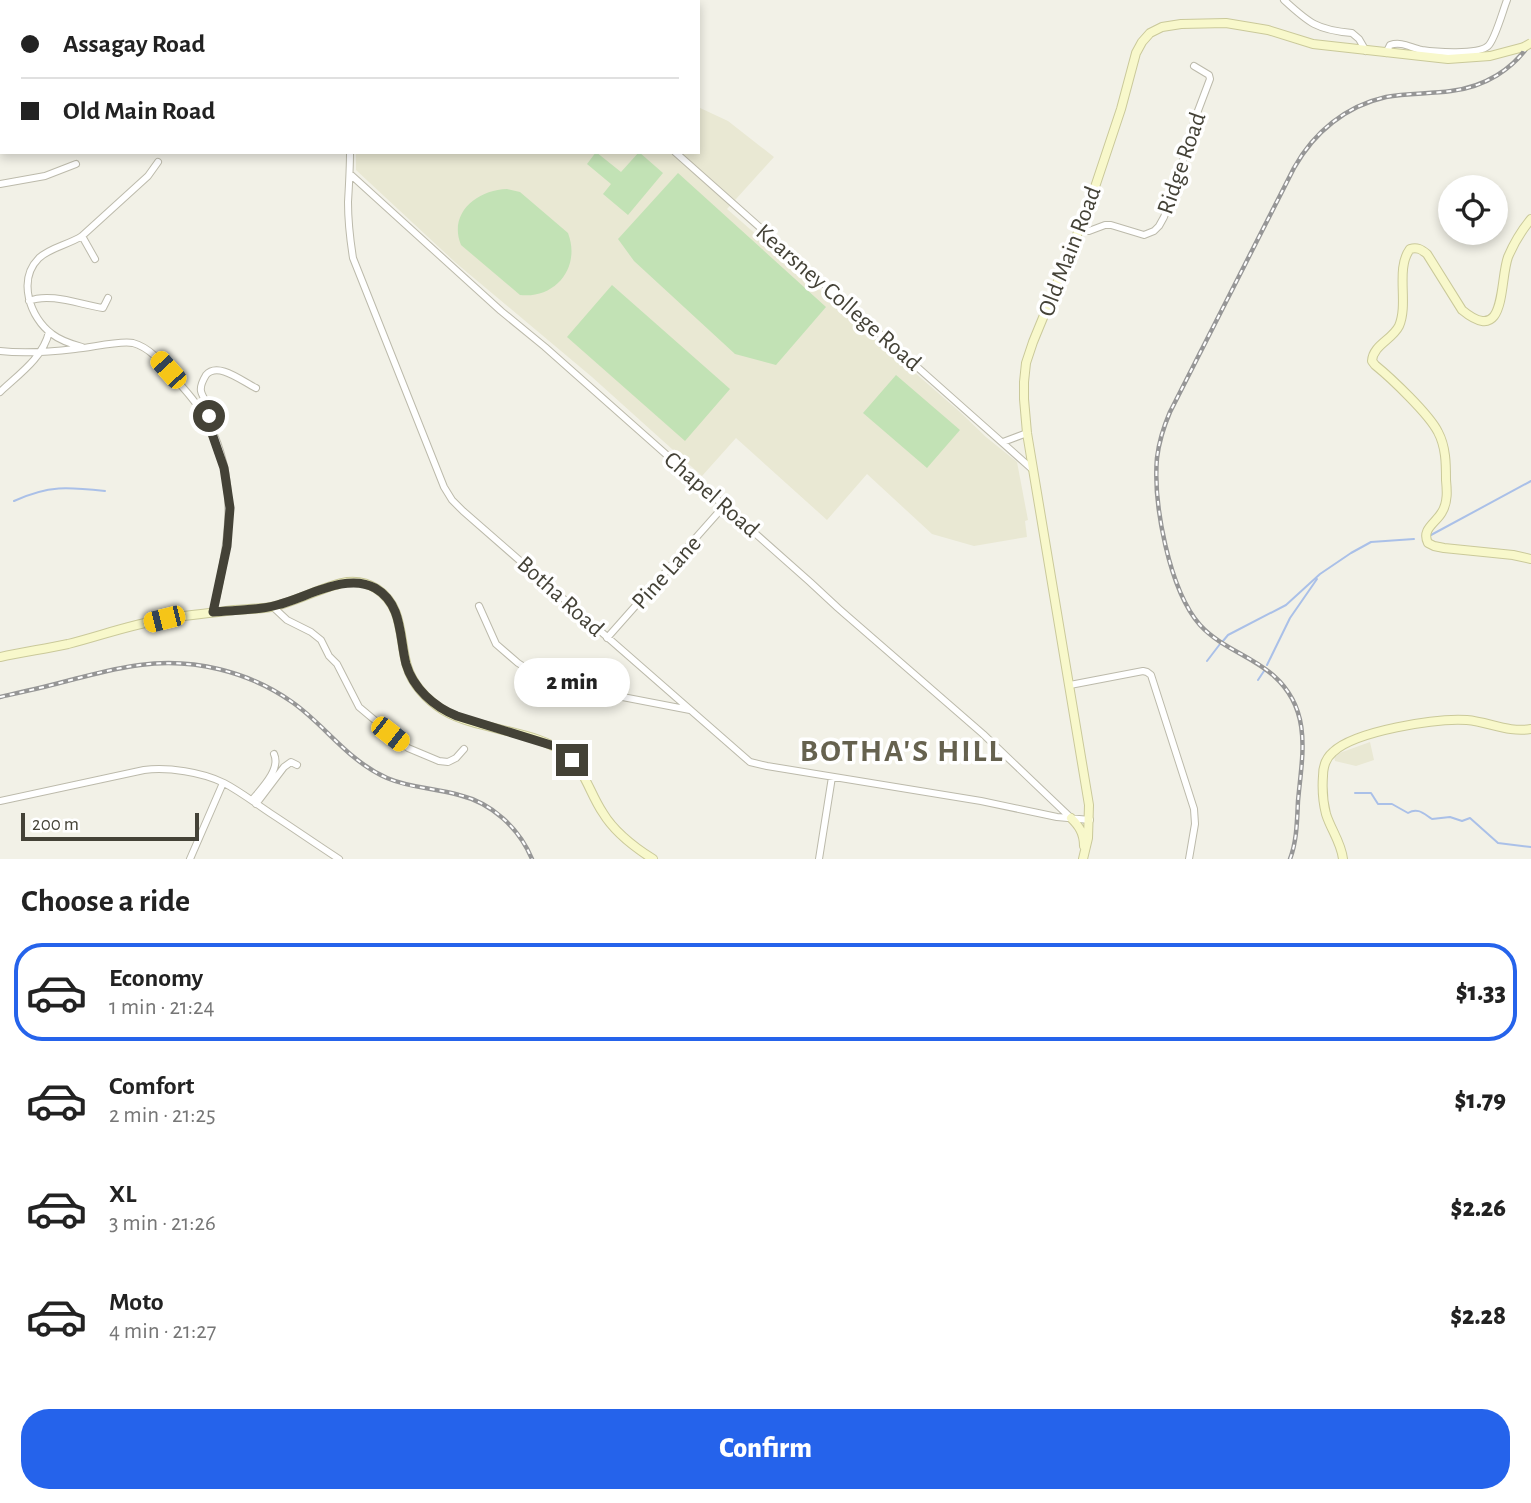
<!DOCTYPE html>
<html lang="en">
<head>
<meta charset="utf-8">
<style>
  body { margin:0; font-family:"Alegreya Sans",sans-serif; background:#f2f2f2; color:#222; height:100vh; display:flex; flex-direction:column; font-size:26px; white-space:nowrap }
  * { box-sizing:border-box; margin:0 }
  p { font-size:23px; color:#767676 }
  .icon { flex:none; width:38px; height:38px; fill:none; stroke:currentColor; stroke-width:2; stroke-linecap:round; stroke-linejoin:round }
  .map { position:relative; height:859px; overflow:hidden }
  .drawer { display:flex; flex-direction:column; background:#fff; flex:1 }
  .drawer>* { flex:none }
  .hud { position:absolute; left:0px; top:0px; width:700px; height:154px; box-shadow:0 4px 10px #0003; display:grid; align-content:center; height:154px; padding:0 21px; background:#fff }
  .controls { position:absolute; left:1438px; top:175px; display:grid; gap:14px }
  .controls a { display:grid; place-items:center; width:70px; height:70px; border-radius:50%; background:#fff; box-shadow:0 4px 10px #0003; font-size:35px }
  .scale { position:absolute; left:21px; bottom:18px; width:178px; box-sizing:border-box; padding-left:7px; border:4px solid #444237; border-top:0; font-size:19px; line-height:24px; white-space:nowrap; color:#444237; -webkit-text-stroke:5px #fff; paint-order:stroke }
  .end { position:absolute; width:32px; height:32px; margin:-16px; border:9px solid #444237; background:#fff; box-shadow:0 0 0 4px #fff }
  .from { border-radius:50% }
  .bubble { position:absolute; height:49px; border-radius:24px; background:#fff; box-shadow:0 4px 10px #0003; font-size:23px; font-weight:800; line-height:49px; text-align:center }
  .car { position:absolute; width:21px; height:42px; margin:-21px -10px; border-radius:9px; box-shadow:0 0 5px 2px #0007; background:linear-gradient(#f5c518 24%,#345 0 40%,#f5c518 0 76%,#345 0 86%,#f5c518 0) }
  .hud b { display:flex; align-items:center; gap:24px; height:66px; font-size:26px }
  .hud b+b { border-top:2px solid #e0e0e0 }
  .hud i { width:18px; height:18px; background:#222 }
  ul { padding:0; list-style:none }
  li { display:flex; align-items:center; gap:21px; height:98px; margin:0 14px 10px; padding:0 7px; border:4px solid transparent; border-radius:28px }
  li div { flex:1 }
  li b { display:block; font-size:26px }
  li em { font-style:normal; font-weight:800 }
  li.active { border-color:#2563eb }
  li>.icon { width:63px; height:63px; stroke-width:1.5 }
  h2 { padding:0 21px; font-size:32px; line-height:84px }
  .primary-button { display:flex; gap:14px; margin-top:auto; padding:14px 21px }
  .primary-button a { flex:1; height:80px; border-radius:28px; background:#2563eb; color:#fff; font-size:28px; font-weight:800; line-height:80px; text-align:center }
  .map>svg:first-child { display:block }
  .education { fill:#e9e8d3 }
  .green { fill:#c2e2b5 }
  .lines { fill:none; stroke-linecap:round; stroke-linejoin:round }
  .stream { stroke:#aac0e8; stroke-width:2 }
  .street-casing { stroke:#bcbaab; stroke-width:8 }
  .secondary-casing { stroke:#cac99a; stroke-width:10 }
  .street { stroke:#fff; stroke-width:6 }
  .secondary { stroke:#f8f8cb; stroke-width:8 }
  .rail-casing { stroke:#969696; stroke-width:4.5 }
  .rail { stroke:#fff; stroke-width:2; stroke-dasharray:5; stroke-linecap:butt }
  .secondary-bridge-casing { stroke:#cac99a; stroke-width:10; stroke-linecap:butt }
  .secondary-bridge { stroke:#f8f8cb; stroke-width:8 }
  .route { stroke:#444237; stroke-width:9 }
  .labels { text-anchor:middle; stroke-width:7; stroke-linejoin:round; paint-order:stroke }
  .street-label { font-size:24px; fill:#444237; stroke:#fff }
  .district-label { font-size:32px; font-weight:bold; letter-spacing:2px; fill:#66624f; stroke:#fff }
</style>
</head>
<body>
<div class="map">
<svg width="1531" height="859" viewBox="0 0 1531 859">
  <rect width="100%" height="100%" fill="#f2f1e7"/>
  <path class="education" d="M 698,107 L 728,121 L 774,157 L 727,209 L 960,412 L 986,437 L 1017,462 L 1028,520 L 1025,521 L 1027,537 L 974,546 L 932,534 L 867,474 L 827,520 L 736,438 L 702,476 L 592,377 L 456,263 L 356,170 L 356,152 L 698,152 Z
    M 1370,742 L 1374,760 L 1356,766 L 1335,761 L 1334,755 Z"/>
  <path class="green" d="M 596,152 L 621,172 L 639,152 L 663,173 L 628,215 L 603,194 L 611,184 L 587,164 Z
    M 678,173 L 826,307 L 776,365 L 735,354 L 634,261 L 618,239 Z
    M 507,189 L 520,192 L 568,233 C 581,267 556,299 520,295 L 461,245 C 448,213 477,190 507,189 Z
    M 612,285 L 730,389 L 685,441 L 567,337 Z
    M 896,375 L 960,430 L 927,468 L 863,413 Z"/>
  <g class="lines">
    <path class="stream" d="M 14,501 C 49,485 68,487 105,491
      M 1431,535 L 1531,481
      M 1223,641 L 1228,635 L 1286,605 L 1320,574 L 1351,553 L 1371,542 L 1414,539
      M 1207,661 L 1220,644
      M 1267,665 L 1290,618 L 1317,579
      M 1258,680 L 1264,671
      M 1355,793 L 1371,793 L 1378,804 L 1392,804 L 1408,813 C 1418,807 1424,814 1432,819 L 1450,817 L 1462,821 L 1470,818 L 1498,843 L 1531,847"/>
    <defs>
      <path id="street" d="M 320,0 L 322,2
        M 504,0 L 506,2
        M 1284,0 C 1309,23 1317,30 1352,33 L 1359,39 L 1366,51
        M 1386,53 L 1390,45 C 1402,41 1411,48 1422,50 C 1435,52 1478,55 1488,46 C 1495,40 1503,10 1507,0
        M 350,152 C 350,169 349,185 348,202 C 348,221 350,239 353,258 L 444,487 L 452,500 L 463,511 L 750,762 L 767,766 L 981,801 L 1057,817 L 1090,820
        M 675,152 L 1032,469
        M 350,174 L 501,311 L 545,347 L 810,582 L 838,608 L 983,734 L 1071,818
        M 0,184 L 45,176 L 76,164
        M 1079,231 L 1089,231 L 1105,225 L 1111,225 L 1144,235 L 1154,231 L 1159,226 L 1164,217 L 1176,184 L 1196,116 L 1210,79 L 1209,75 L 1194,66
        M 82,236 L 95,259
        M 29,301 C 50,292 81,305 103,308 L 108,298
        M 82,347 C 71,344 61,341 52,334 C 30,318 17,280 39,258 C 51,247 68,245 82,236 L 148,176 L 158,162
        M 0,351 C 25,354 50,352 75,349 C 90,348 120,340 133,343 C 152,348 165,367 177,381 C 189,394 201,408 209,424 C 241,486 227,549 213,613
        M 0,392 C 18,375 43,358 49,332
        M 209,423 C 209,417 209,411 208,406 C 206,401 202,396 201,391 C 200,386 203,380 206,375 C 218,361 243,382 256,388
        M 1003,442 L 1027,433
        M 272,606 L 287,620 L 311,632 L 321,640 L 329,656 L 337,664 L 359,707 L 408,748 L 439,761 L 448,762 L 456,758 L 464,749
        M 479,606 L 496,644 L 518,663 L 540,677 L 607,694 L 690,710
        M 607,638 L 724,506
        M 1070,685 L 1143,671 L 1147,672 L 1151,675 L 1194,809 L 1195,824 L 1189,859
        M 252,800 C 262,788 281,769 274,754
        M 0,801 L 144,770 C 168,767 202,772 224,783 C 241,792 255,803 270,813 C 293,828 316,844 339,859
        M 256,804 L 284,767 L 291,762 L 297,765
        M 190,859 L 223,783
        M 819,859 L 832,777"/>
      <path id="secondary" d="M 1531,219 C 1521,231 1514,243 1508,257 C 1499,282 1507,347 1462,310 L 1427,254 C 1421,249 1417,247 1410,249 C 1395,269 1409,303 1399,326 C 1392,340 1373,345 1372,361 L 1375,365 C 1391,378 1429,414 1438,432 C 1446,447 1446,464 1446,480 C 1447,490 1448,502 1442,512 C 1436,523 1421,529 1428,543 L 1434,546 L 1444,548 L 1513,555 L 1531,559
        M 0,657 C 22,652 45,649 68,644 C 100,636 132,624 165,619 C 188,615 211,613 234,610 C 246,609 259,609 271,607 C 296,602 323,586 347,582 C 357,581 368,583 377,589 C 404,607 399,639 407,666 C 412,684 427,700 443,710 C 478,731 538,730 567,755 C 585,770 590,794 603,813 C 615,833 634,847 653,859
        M 1071,818 C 1079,826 1084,833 1084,846
        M 1083,859 L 1088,838 L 1089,805 L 1027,433 L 1024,399 L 1024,382 L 1026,363 L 1033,342 L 1088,208 L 1121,109 L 1136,53 L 1142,42 L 1150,33 L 1162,27 L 1181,24 L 1226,23 L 1268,30 L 1313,44 L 1448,59 L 1490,56 L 1524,47
        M 1343,859 C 1341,842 1331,830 1326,814 C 1323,802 1322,789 1323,776 C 1323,767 1326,758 1333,752 C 1355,731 1436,718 1467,720 C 1489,722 1509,733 1531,729"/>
    </defs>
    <use href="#street" class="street-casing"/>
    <use href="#secondary" class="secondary-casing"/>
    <use href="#street" class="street"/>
    <use href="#secondary" class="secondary"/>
    <defs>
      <path id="rail" d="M 0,697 C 22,692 45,687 67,681 C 91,675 115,668 140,665 C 193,658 248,671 292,702 C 325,725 348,761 387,778 C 410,788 435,788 459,795 C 492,803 519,828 532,859
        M 1290,859 C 1297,841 1297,820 1298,801 C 1302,756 1313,711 1274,676 C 1252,656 1221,648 1200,625 C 1169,590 1153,503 1157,458 C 1159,441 1164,426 1170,412 L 1294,168 C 1314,132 1346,106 1386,97 C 1407,93 1429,94 1451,91 C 1484,87 1513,70 1531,42"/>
    </defs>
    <use href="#rail" class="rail-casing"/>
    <use href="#rail" class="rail"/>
    <defs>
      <path id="secondary-bridge" d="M 1524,47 L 1531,43"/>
    </defs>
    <use href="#secondary-bridge" class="secondary-bridge-casing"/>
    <use href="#secondary-bridge" class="secondary-bridge"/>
  </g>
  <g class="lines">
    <path class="route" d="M 209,416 L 209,425 L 224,468 L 230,508 L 227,546 L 213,612 C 234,610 256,611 277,605 C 306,598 346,572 375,588 C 403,604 399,637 406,664 C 413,688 434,707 457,716 L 554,746 L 572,760"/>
  </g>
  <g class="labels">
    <g class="street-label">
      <text transform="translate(1181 163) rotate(-71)" y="8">Ridge Road</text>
      <text transform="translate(1069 251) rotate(-69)" y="8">Old Main Road</text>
      <text transform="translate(839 297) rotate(41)" y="8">Kearsney College Road</text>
      <text transform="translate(712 494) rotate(41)" y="8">Chapel Road</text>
      <text transform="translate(666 572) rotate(-48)" y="8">Pine Lane</text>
      <text transform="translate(561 596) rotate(42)" y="8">Botha Road</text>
    </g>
    <g class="district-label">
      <text x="902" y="761">BOTHA'S HILL</text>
    </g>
  </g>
</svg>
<div class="controls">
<a><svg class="icon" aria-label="locate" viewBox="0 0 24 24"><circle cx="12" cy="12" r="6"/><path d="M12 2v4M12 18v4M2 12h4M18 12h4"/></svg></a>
</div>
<div class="scale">200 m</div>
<i class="end from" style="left:209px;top:416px"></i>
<i class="end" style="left:572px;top:760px"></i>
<div class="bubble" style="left:514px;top:658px;width:116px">2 min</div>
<i class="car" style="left:168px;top:370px;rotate:318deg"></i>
<i class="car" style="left:164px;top:619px;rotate:256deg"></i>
<i class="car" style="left:390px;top:734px;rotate:128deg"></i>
<div class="hud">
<b><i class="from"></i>Assagay Road</b>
<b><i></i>Old Main Road</b>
</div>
</div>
<section class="drawer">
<h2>Choose a ride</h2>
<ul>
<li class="active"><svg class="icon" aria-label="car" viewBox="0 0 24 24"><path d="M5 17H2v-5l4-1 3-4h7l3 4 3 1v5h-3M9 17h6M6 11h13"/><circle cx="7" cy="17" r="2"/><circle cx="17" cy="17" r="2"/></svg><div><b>Economy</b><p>1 min · 21:24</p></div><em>$1.33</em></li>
<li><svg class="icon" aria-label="car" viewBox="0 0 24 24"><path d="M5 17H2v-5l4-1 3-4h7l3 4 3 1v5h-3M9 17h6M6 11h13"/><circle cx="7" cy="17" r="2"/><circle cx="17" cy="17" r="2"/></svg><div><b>Comfort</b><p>2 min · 21:25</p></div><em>$1.79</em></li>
<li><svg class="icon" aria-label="car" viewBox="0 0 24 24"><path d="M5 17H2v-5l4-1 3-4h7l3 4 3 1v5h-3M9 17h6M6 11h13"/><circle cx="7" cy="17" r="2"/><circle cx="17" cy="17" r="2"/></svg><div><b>XL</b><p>3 min · 21:26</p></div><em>$2.26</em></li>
<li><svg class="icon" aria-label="car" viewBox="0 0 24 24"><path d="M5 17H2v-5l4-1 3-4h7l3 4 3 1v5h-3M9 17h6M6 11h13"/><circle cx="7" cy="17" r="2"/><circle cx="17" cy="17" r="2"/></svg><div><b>Moto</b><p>4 min · 21:27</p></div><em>$2.28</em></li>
</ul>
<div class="primary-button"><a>Confirm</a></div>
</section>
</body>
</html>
